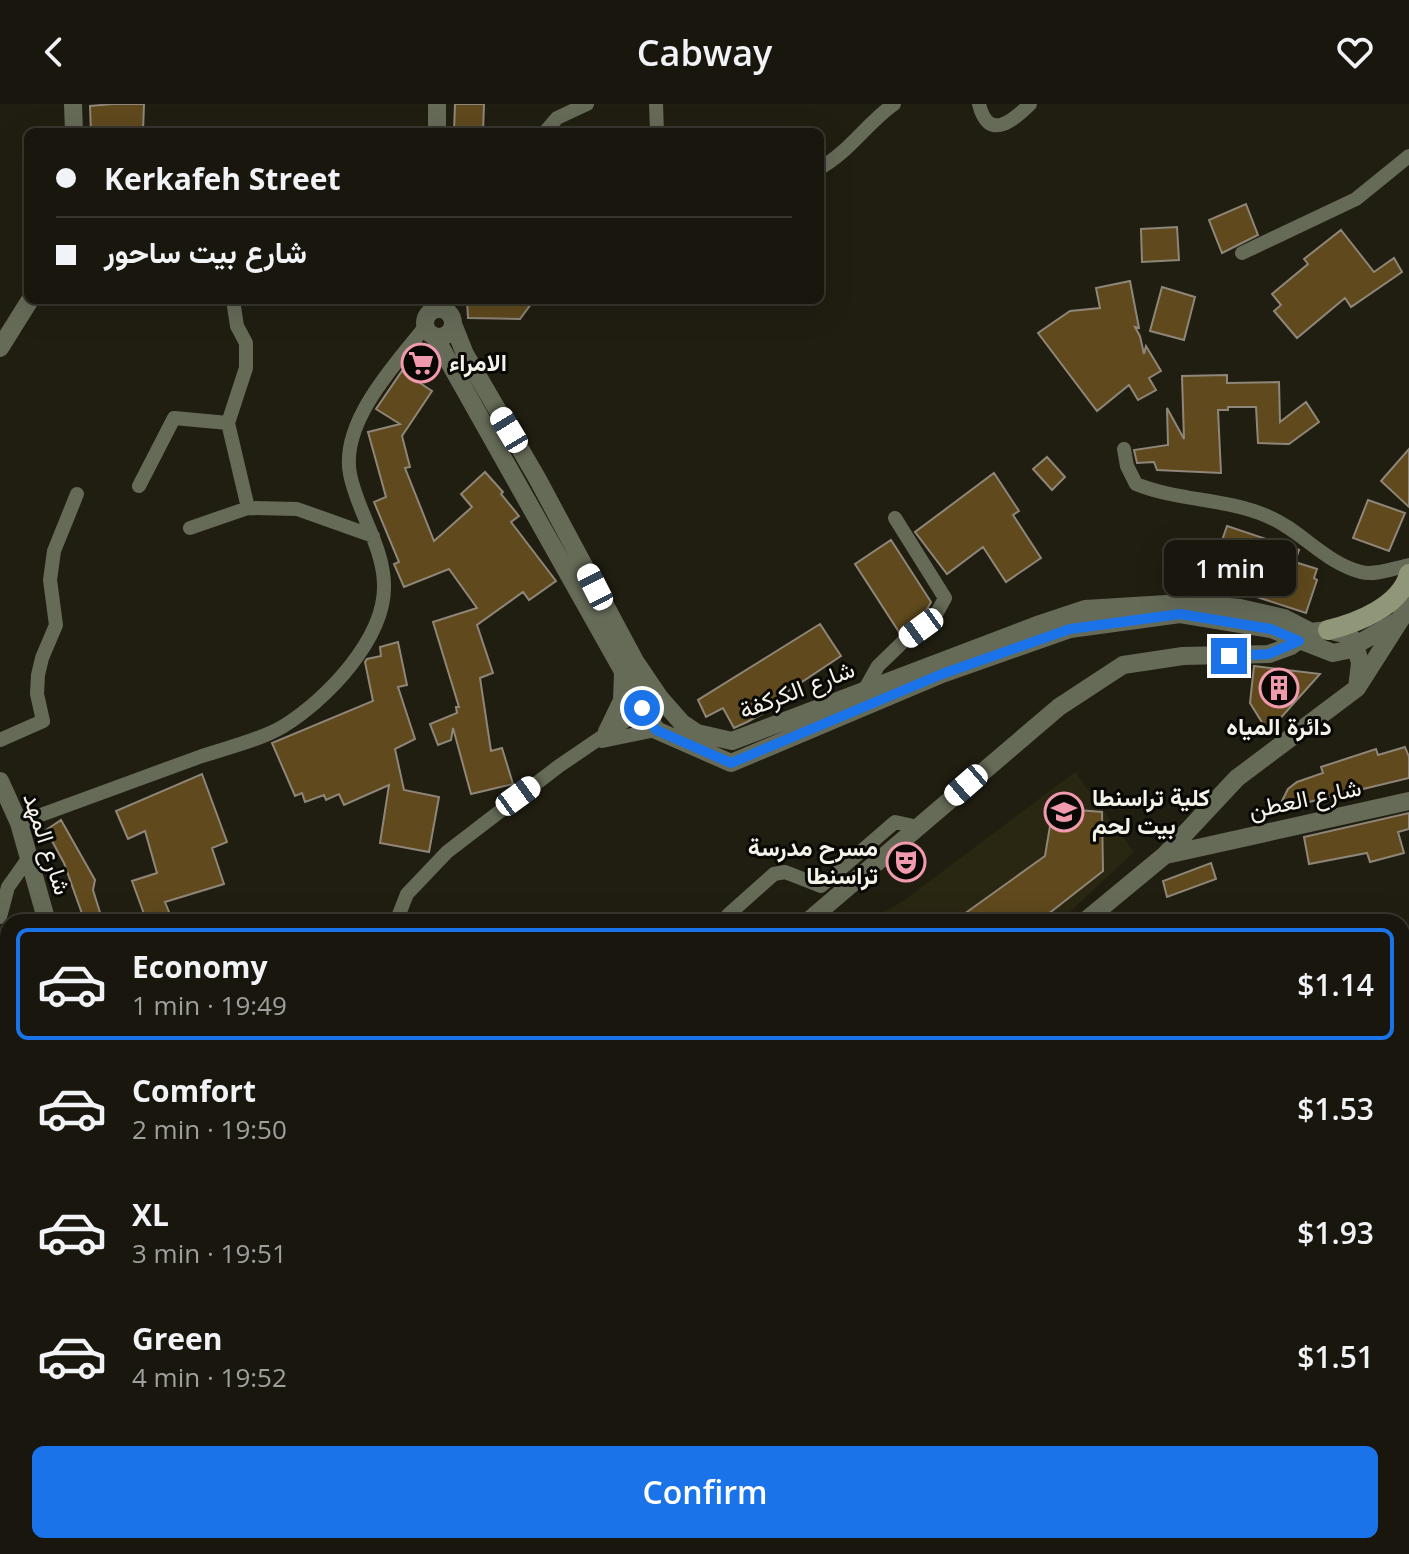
<!DOCTYPE html>
<html lang="en">
<head>
<meta charset="utf-8">
<style>
  body { margin:0; font-family:"Open Sans",Vazirmatn,sans-serif; background:#25231b; color:#f1f3f6; height:100vh; display:flex; flex-direction:column; font-size:30px; white-space:nowrap }
  * { box-sizing:border-box; margin:0 }
  p { font-size:26px; color:#9f9f9d }
  .icon { flex:none; width:44px; height:44px; fill:none; stroke:currentColor; stroke-width:2; stroke-linecap:round; stroke-linejoin:round }
  .map { position:relative; flex:1; overflow:hidden }
  .drawer { position:absolute; left:0px; top:810px; width:1410px; height:640px; display:flex; flex-direction:column; background:#18160d; border-radius:24px 24px 0 0; box-shadow:0 8px 32px #0002,0 0 0 2px #36352e }
  .drawer>* { flex:none }
  .top-card { position:absolute; left:24px; top:24px; width:800px; height:176px; border-radius:12px; box-shadow:0 8px 32px #0002,0 0 0 2px #36352e; display:grid; align-content:center; height:176px; padding:0 32px; background:#18160d }
  .end { position:absolute; width:36px; height:36px; margin:-18px; border:10px solid #1a73e8; background:#fff; box-shadow:0 0 0 4px #fff }
  .from { border-radius:50% }
  .bubble { position:absolute; height:56px; border-radius:12px; background:#18160d; box-shadow:0 8px 32px #0002,0 0 0 2px #36352e; font-size:26px; font-weight:600; line-height:56px; text-align:center }
  .car { position:absolute; width:24px; height:48px; margin:-24px -12px; border-radius:10px; box-shadow:0 0 6px 2px #0007; background:linear-gradient(#fff 24%,#345 0 40%,#fff 0 76%,#345 0 86%,#fff 0) }
  .top-card b { display:flex; align-items:center; gap:28px; height:76px; font-size:30px }
  .top-card b+b { border-top:2px solid #36352e }
  .top-card i { width:20px; height:20px; background:#f1f3f6 }
  ul { padding:14px 0 0; list-style:none }
  li { display:flex; align-items:center; gap:24px; height:112px; margin:0 16px 12px; padding:0 16px; border:4px solid transparent; border-radius:12px }
  li div { flex:1 }
  li b { display:block; font-size:30px }
  li em { font-style:normal; font-weight:600 }
  li.active { border-color:#1a73e8 }
  li>.icon { width:72px; height:72px; stroke-width:1.5 }
  .primary-button { display:flex; gap:16px; margin-top:auto; padding:16px 32px }
  .primary-button a { flex:1; height:92px; border-radius:12px; background:#1a73e8; color:#fff; font-size:32px; font-weight:600; line-height:92px; text-align:center }
  header { display:flex; justify-content:space-between; align-items:center; height:104px; padding:0 32px; background:#18160d; font-size:36px; font-weight:600 }
  .map>svg:first-child { display:block }
  .built { fill:#292612 }
  .green { fill:#492f17 }
  .building { fill:#5f491d; stroke:#8e8678; stroke-width:2 }
  .lines { fill:none; stroke-linecap:round; stroke-linejoin:round }
  .path { stroke:#868479; stroke-width:3; stroke-dasharray:2 6; stroke-linecap:butt }
  .service { stroke:#666b58; stroke-width:7 }
  .pedestrian { stroke:#666b58; stroke-width:11 }
  .minor { stroke:#666b58; stroke-width:14 }
  .tertiary { stroke:#666b58; stroke-width:18 }
  .secondary { stroke:#8f9778; stroke-width:20 }
  .route { stroke:#1a73e8; stroke-width:10 }
  .labels { text-anchor:middle; stroke-width:6; stroke-linejoin:round; paint-order:stroke }
  .poi-label { font-size:24px; font-weight:bold; fill:#f4f3ea; stroke:#090804; text-anchor:start }
  .street-label { font-size:24px; fill:#f4f3ea; stroke:#090804 }
</style>
</head>
<body>
<header><svg class="icon" aria-label="back" viewBox="0 0 24 24"><path d="M15 5l-7 7 7 7"/></svg>Cabway<svg class="icon" aria-label="heart" viewBox="0 0 24 24"><path d="M12 20l-8-8c-3-5 5-10 8-4 3-6 11-1 8 4z"/></svg></header>
<div class="map">
<svg width="1409" height="1450" viewBox="0 0 1409 1450">
  <rect width="100%" height="100%" fill="#201e11"/>
  <path class="built" d="M 1075,668 L 1134,748 L 1059,818 L 867,818 L 903,797 Z"/>
  <path class="green" d="M 1409,881 L 1409,1156 L 1402,1160 L 1402,884 Z"/>
  <path class="building" d="M 113,0 L 144,0 L 143,28 L 91,28 L 90,2 Z
    M 455,0 L 484,0 L 483,28 L 454,28 Z
    M 1246,100 L 1258,131 L 1222,149 L 1209,116 Z
    M 1177,123 L 1179,156 L 1142,158 L 1141,125 Z
    M 1341,126 L 1374,168 L 1394,154 L 1402,168 L 1351,203 L 1345,194 L 1297,234 L 1274,207 L 1281,201 L 1272,190 L 1308,160 L 1304,155 Z
    M 1130,177 L 1139,224 L 1135,223 L 1140,232 L 1144,250 L 1146,242 L 1161,267 L 1149,274 L 1156,286 L 1138,296 L 1129,281 L 1097,307 L 1038,229 L 1070,207 L 1100,204 L 1096,184 Z
    M 1162,183 L 1195,193 L 1184,236 L 1150,227 Z
    M 467,196 L 534,196 L 520,215 L 468,214 Z
    M 419,255 L 431,267 L 420,279 L 432,287 L 402,332 L 410,363 L 405,364 L 434,437 L 472,403 L 461,390 L 485,368 L 503,388 L 501,390 L 519,412 L 511,418 L 556,477 L 529,496 L 523,488 L 477,521 L 493,569 L 480,574 L 491,647 L 502,644 L 513,680 L 471,690 L 453,624 L 451,636 L 438,641 L 430,620 L 457,609 L 456,603 L 459,603 L 433,518 L 477,504 L 449,465 L 404,483 L 394,460 L 399,458 L 374,398 L 386,393 L 368,328 L 400,320 L 376,305 L 402,267 L 405,269 Z
    M 1227,271 L 1227,279 L 1279,278 L 1280,318 L 1306,298 L 1319,318 L 1289,340 L 1258,339 L 1256,303 L 1228,303 L 1228,306 L 1218,306 L 1221,369 L 1157,366 L 1154,358 L 1137,359 L 1134,346 L 1168,341 L 1167,304 L 1184,335 L 1182,272 Z
    M 1409,345 L 1409,403 L 1381,377 Z
    M 1047,353 L 1065,373 L 1052,386 L 1033,365 Z
    M 994,369 L 1019,407 L 1013,411 L 1041,454 L 1006,478 L 983,443 L 947,470 L 915,428 Z
    M 1368,396 L 1405,409 L 1389,447 L 1353,434 Z
    M 1227,422 L 1299,446 L 1295,458 L 1317,465 L 1314,474 L 1317,476 L 1306,509 L 1208,477 Z
    M 891,436 L 931,498 L 926,507 L 899,528 L 855,460 Z
    M 820,520 L 841,552 L 769,600 L 771,605 L 747,618 L 734,624 L 723,604 L 706,613 L 698,596 Z
    M 398,538 L 407,581 L 398,583 L 415,635 L 395,645 L 404,686 L 439,693 L 429,748 L 380,739 L 389,681 L 344,701 L 339,690 L 326,696 L 324,691 L 305,698 L 302,689 L 295,692 L 272,639 L 373,597 L 365,558 L 367,555 L 381,552 L 380,543 Z
    M 1254,562 L 1320,570 L 1268,628 L 1250,599 Z
    M 1405,643 L 1409,653 L 1409,674 L 1288,703 L 1287,699 L 1282,697 L 1288,685 L 1297,678 L 1323,669 L 1321,663 L 1376,645 L 1378,651 Z
    M 202,670 L 227,738 L 212,744 L 224,780 L 165,798 L 173,818 L 147,818 L 132,777 L 157,769 L 145,727 L 128,735 L 116,707 Z
    M 1053,704 L 1102,708 L 1103,767 L 1038,818 L 953,818 L 1045,752 Z
    M 1409,709 L 1409,725 L 1398,728 L 1404,749 L 1370,758 L 1367,749 L 1309,760 L 1304,733 Z
    M 61,716 L 95,776 L 93,786 L 103,818 L 85,818 L 64,759 L 46,726 Z
    M 1211,759 L 1216,775 L 1167,793 L 1163,777 Z"/>
  <g class="lines">
    <path class="path" d="M 108,1450 L 109,1442"/>
    <path class="service" d="M 917,1450 L 950,1443"/>
    <path class="pedestrian" d="M 1045,1450 L 1045,1442"/>
    <path class="minor" d="M 656,0 L 657,28
      M 979,0 C 988,38 1013,17 1030,0
      M 545,28 L 557,14 L 587,0
      M 820,64 C 849,48 867,19 894,0
      M 1242,149 L 1356,95 L 1409,52
      M 233,196 L 237,222 L 246,239 L 246,264 L 228,319 L 248,404 L 297,405 L 373,432
      M 1124,345 L 1127,362 L 1136,380 C 1178,397 1225,394 1267,412 C 1301,426 1325,459 1361,468 C 1374,472 1395,464 1409,461
      M 139,382 L 174,314 L 228,319
      M 190,424 L 248,404
      M 866,590 L 865,585 L 878,562 L 907,534 L 934,514 L 945,494 L 895,414
      M 605,627 L 620,596 L 621,568
      M 0,636 L 43,617 L 37,590 L 38,571 L 42,554 L 56,521 L 50,476 L 54,447 L 77,390
      M 602,637 L 656,626
      M 19,719 C 80,697 141,674 202,652 C 226,644 260,636 282,623 C 325,597 386,535 384,480 C 383,441 357,407 350,370 C 340,319 395,260 425,223
      M 728,811 L 774,770 L 785,768 L 821,782 L 895,718 L 918,723
      M 0,813 L 8,783 L 30,752
      M 396,818 L 407,790 L 447,748 L 559,662 L 650,600
      M 1402,1175 L 1409,1171
      M 0,1252 L 8,1257
      M 1402,1287 L 1409,1286
      M 0,1311 L 8,1313
      M 0,1437 L 8,1438
      M 393,1442 L 395,1446 C 410,1448 427,1449 441,1442
      M 716,1442 L 717,1450
      M 911,1442 L 912,1450
      M 623,1450 L 622,1447 L 630,1442
      M 806,1450 L 821,1442
      M 886,1450 L 902,1442
      M 1370,1450 L 1370,1442"/>
    <path class="tertiary" d="M 73,0 L 74,28
      M 437,0 L 437,28
      M425 219a14 14 0 1 1 28 0a14 14 0 1 1-28 0Z
      M 453,220 L 465,250 L 537,374 L 635,557 L 660,594 L 682,619 L 697,629 L 732,637 L 1040,520 L 1085,505 L 1183,499 L 1240,504 L 1284,514 L 1311,528 L 1328,526 L 1344,530 L 1354,536 L 1360,559 L 1357,584
      M 435,233 L 656,626 L 731,659 L 942,570 L 1070,525 L 1180,510 L 1271,525 L 1333,549 L 1347,546 L 1401,515
      M 0,244 L 30,196
      M 0,677 L 19,719 L 47,818
      M 1166,751 L 1409,697
      M 807,818 L 1059,603 L 1123,561 L 1183,552 L 1269,550 L 1291,542 L 1305,532
      M 1084,818 L 1165,751 L 1237,674 L 1357,584 L 1401,515 L 1406,482"/>
    <path class="secondary" d="M 1328,526 C 1357,519 1401,502 1409,470"/>
  </g>
  <g class="lines">
    <path class="route" d="M 642,604 L 656,626 L 731,659 L 942,570 L 1070,525 L 1180,510 L 1271,525 L 1299,537 L 1269,550 L 1229,552"/>
  </g>
  <defs>
    <symbol id="supermarket-ring" viewBox="-11 -11 22 22"><circle r="9.5" fill="#090804" stroke="#f29aad" stroke-width="1.5"/><path d="M-6-5.5h2.5l.6 2H6L4.5 2H-2.5L-4.4-4H-6ZM-1.5 3.2a1.3 1.3 0 1 0 .1 0ZM3 3.2a1.3 1.3 0 1 0 .1 0Z" fill="#f29aad"/></symbol>
    <symbol id="building-ring" viewBox="-11 -11 22 22"><circle r="9.5" fill="#090804" stroke="#f29aad" stroke-width="1.5"/><path d="M-4-6H4V6H1V3H-1V6H-4ZM-2.5-4.3h1.7v1.8h-1.7ZM.8-4.3h1.7v1.8H.8ZM-2.5-1h1.7V.8h-1.7ZM.8-1h1.7V.8H.8Z" fill="#f29aad"/></symbol>
    <symbol id="university-ring" viewBox="-11 -11 22 22"><circle r="9.5" fill="#090804" stroke="#f29aad" stroke-width="1.5"/><path d="M0-5L7-2L0 1L-7-2ZM-4 1L0 2.5L4 1V4Q0 6-4 4Z" fill="#f29aad"/></symbol>
    <symbol id="theatre-ring" viewBox="-11 -11 22 22"><circle r="9.5" fill="#090804" stroke="#f29aad" stroke-width="1.5"/><path d="M-5-5.5Q0-4 5-5.5V0Q5 5 0 6Q-5 5-5 0ZM-3.3-2.5H-1v1.5H-3.3ZM1-2.5H3.3v1.5H1ZM-2.8 1Q0 5.5 2.8 1Z" fill="#f29aad"/></symbol>
  </defs>
  <g fill-rule="evenodd">
    <use href="#supermarket-ring" x="399" y="237" width="44" height="44"/>
    <use href="#building-ring" x="1257" y="562" width="44" height="44"/>
    <use href="#university-ring" x="1042" y="686" width="44" height="44"/>
    <use href="#theatre-ring" x="884" y="736" width="44" height="44"/>
  </g>
  <g class="labels">
    <g class="poi-label">
      <text x="449" y="267">الامراء</text>
      <text x="1279" y="631" text-anchor="middle">دائرة المياه</text>
      <text x="1092" y="702">كلية تراسنطا<tspan x="1092" dy="28">بيت لحم</tspan></text>
      <text x="878" y="752" text-anchor="end">مسرح مدرسة<tspan x="878" dy="28">تراسنطا</tspan></text>
    </g>
    <g class="street-label">
      <text transform="translate(797 586) rotate(-21)" y="8">شارع الكركفة</text>
      <text transform="translate(1305 695) rotate(-12)" y="8">شارع العطن</text>
      <text transform="translate(47 740) rotate(72)" y="8">شارع المهد</text>
    </g>
  </g>
</svg>
<i class="end from" style="left:642px;top:604px"></i>
<i class="end" style="left:1229px;top:552px"></i>
<div class="bubble" style="left:1164px;top:436px;width:132px">1 min</div>
<i class="car" style="left:509px;top:326px;rotate:329deg"></i>
<i class="car" style="left:595px;top:483px;rotate:333deg"></i>
<i class="car" style="left:921px;top:524px;rotate:234deg"></i>
<i class="car" style="left:966px;top:681px;rotate:229deg"></i>
<i class="car" style="left:518px;top:692px;rotate:54deg"></i>
<div class="top-card">
<b><i class="from"></i>Kerkafeh Street</b>
<b><i></i>شارع بيت ساحور</b>
</div>
<section class="drawer">
<ul>
<li class="active"><svg class="icon" aria-label="car" viewBox="0 0 24 24"><path d="M5 17H2v-5l4-1 3-4h7l3 4 3 1v5h-3M9 17h6M6 11h13"/><circle cx="7" cy="17" r="2"/><circle cx="17" cy="17" r="2"/></svg><div><b>Economy</b><p>1 min · 19:49</p></div><em>$1.14</em></li>
<li><svg class="icon" aria-label="car" viewBox="0 0 24 24"><path d="M5 17H2v-5l4-1 3-4h7l3 4 3 1v5h-3M9 17h6M6 11h13"/><circle cx="7" cy="17" r="2"/><circle cx="17" cy="17" r="2"/></svg><div><b>Comfort</b><p>2 min · 19:50</p></div><em>$1.53</em></li>
<li><svg class="icon" aria-label="car" viewBox="0 0 24 24"><path d="M5 17H2v-5l4-1 3-4h7l3 4 3 1v5h-3M9 17h6M6 11h13"/><circle cx="7" cy="17" r="2"/><circle cx="17" cy="17" r="2"/></svg><div><b>XL</b><p>3 min · 19:51</p></div><em>$1.93</em></li>
<li><svg class="icon" aria-label="car" viewBox="0 0 24 24"><path d="M5 17H2v-5l4-1 3-4h7l3 4 3 1v5h-3M9 17h6M6 11h13"/><circle cx="7" cy="17" r="2"/><circle cx="17" cy="17" r="2"/></svg><div><b>Green</b><p>4 min · 19:52</p></div><em>$1.51</em></li>
</ul>
<div class="primary-button"><a>Confirm</a></div>
</section>
</div>
</body>
</html>
